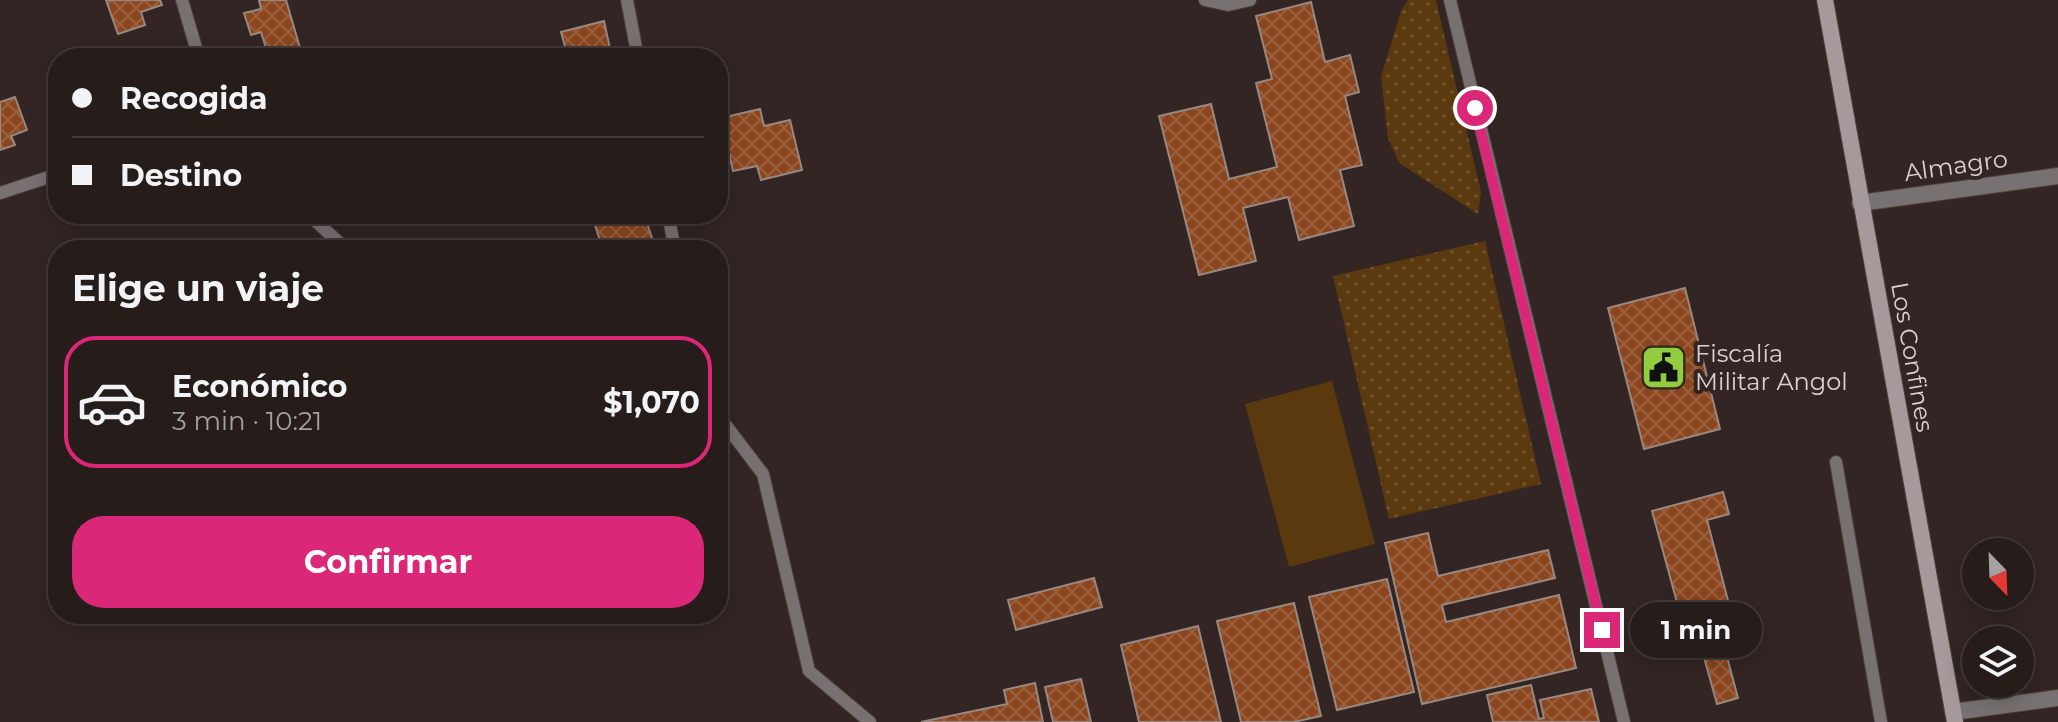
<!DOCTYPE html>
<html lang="es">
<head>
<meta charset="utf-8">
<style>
  body { margin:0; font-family:Montserrat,sans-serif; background:#322927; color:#f1f3f6; height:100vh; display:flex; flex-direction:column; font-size:30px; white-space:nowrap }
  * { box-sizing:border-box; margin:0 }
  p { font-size:26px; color:#a4a1a2 }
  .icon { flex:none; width:44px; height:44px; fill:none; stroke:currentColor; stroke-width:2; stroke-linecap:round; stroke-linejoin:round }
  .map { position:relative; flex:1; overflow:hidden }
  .drawer { position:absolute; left:48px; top:240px; width:680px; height:384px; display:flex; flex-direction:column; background:#261c1a; border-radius:32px; box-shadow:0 4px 20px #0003,0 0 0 2px #423a39 }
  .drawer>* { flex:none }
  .banner { position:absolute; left:48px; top:48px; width:680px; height:176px; border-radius:32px; box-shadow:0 4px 20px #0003,0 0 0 2px #423a39; display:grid; align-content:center; height:176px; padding:0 24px; background:#261c1a }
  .needle { width:52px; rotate:157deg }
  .fabs { position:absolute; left:1962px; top:538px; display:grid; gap:16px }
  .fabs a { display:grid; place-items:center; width:72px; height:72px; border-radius:50%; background:#261c1a; box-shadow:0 4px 20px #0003,0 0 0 2px #423a39; font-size:40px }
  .end { position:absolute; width:36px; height:36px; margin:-18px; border:10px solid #db2777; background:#fff; box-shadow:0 0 0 4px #fff }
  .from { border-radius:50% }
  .bubble { position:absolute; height:56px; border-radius:28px; background:#261c1a; box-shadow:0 4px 20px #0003,0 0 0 2px #423a39; font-size:26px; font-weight:700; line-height:56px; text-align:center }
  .banner b { display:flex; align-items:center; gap:28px; height:76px; font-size:30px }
  .banner b+b { border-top:2px solid #423a39 }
  .banner i { width:20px; height:20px; background:#f1f3f6 }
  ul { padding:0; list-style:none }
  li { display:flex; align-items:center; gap:24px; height:132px; margin:0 16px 12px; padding:0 8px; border:4px solid transparent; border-radius:32px }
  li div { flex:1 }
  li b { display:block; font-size:30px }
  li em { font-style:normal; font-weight:700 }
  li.selected { border-color:#db2777 }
  li>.icon { width:72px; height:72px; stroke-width:1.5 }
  h2 { padding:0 24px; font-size:36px; line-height:96px }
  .action { display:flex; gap:16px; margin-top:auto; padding:16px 24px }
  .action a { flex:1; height:92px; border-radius:32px; background:#db2777; color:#fff; font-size:32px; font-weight:700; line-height:92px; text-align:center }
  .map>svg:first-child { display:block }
  .grass { fill:url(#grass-dots) }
  .pitch { fill:#5b390e }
  .building { fill:url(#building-cross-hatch); stroke:#978881; stroke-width:2 }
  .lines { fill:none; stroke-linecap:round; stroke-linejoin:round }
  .lane-casing { stroke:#4d413f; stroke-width:14 }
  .street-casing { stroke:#4d413f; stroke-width:18 }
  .secondary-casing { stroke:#4d413f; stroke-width:18 }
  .lane { stroke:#787172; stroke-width:12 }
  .street { stroke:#787172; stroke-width:16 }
  .secondary { stroke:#a5999b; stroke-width:16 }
  .route { stroke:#db2777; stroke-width:10 }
  .labels { text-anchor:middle; stroke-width:8; stroke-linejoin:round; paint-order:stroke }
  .street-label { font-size:24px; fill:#dad1d0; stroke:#322523 }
  .poi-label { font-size:24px; fill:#dad1d0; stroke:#322523; text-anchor:start }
</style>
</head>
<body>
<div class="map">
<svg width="2058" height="722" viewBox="0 0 2058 722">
  <defs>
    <pattern id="grass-dots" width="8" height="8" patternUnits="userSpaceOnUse" patternTransform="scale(2)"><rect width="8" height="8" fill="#5b390e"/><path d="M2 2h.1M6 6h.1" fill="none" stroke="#725530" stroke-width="1.8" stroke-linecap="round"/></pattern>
    <pattern id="building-cross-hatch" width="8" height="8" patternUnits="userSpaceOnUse" patternTransform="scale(2)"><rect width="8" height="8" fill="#8b461e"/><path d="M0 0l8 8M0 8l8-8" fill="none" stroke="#9b603e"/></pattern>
  </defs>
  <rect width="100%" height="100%" fill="#322523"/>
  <path class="grass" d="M 1408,0 L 1436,0 L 1481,192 L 1478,214 L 1399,163 L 1388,138 L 1381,77 L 1401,11 Z
    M 1485,241 L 1541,484 L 1389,519 L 1333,276 Z"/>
  <path class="pitch" d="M 1332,381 L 1375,544 L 1289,567 L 1245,404 Z"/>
  <path class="building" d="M 106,0 L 160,0 L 162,5 L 141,12 L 145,25 L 118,34 Z
    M 259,0 L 286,0 L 303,58 L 269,58 L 261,32 L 251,35 L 244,13 L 261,9 Z
    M 1311,2 L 1325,62 L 1350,55 L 1359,92 L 1345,96 L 1362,165 L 1340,170 L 1354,226 L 1299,240 L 1288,197 L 1243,208 L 1256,261 L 1199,275 L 1159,116 L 1211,104 L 1229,179 L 1277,167 L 1256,83 L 1272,79 L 1256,16 Z
    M 604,21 L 612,58 L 568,58 L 561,32 Z
    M 15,97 L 27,130 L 11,136 L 15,145 L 0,150 L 0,102 Z
    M 760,109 L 764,126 L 790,120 L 802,170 L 761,180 L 757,166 L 733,171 L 721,118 Z
    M 597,214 L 644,214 L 656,250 L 603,250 L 592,216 Z
    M 1685,288 L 1720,429 L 1644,449 L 1608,308 Z
    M 1723,492 L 1729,514 L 1707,520 L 1730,608 L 1715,612 L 1738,698 L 1717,704 L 1695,625 L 1684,628 L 1652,511 Z
    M 1428,533 L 1438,576 L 1548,550 L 1555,578 L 1442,605 L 1446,622 L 1559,595 L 1576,668 L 1422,704 L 1385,543 Z
    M 1094,578 L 1102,607 L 1016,630 L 1008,600 Z
    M 1387,579 L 1414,692 L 1337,710 L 1309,597 Z
    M 1294,603 L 1321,716 L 1294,722 L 1241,722 L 1217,621 Z
    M 1198,626 L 1221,722 L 1139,722 L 1121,645 Z
    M 1081,679 L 1091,722 L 1053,722 L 1045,687 Z
    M 1035,683 L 1043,722 L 921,722 L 1007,704 L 1004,690 Z
    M 1531,685 L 1539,719 L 1544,718 L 1540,700 L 1591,689 L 1599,722 L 1493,722 L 1487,695 Z"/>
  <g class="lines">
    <defs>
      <path id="lane" d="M 182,0 L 199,58
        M 627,0 L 638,58
        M 1205,0 L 1228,5 L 1250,0
        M 1450,0 L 1624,722
        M 0,193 L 58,174
        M 308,214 L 347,250
        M 668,214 L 675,250
        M 718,415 L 763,474 L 809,671 L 870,722
        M 1836,462 L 1881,722"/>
      <path id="street" d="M 1860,203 L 2058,176
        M 1953,712 L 2058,698"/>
      <path id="secondary" d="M 1825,0 L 1955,722"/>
    </defs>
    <use href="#lane" class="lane-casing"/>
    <use href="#street" class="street-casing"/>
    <use href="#secondary" class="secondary-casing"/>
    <use href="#lane" class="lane"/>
    <use href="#street" class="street"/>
    <use href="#secondary" class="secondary"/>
  </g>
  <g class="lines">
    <path class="route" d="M 1475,108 L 1602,630"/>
  </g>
  <defs>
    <symbol id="civic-square" viewBox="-11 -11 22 22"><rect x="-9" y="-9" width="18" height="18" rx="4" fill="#91cd3f" stroke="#322523"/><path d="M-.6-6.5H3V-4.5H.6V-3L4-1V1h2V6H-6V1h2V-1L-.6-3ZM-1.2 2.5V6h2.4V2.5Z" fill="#111"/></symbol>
  </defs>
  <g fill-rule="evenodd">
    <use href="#civic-square" x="1638" y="342" width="51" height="51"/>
  </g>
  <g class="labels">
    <g class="street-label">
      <text transform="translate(1956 166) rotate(-8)" y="8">Almagro</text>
      <text transform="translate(1912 357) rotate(80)" y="8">Los Confines</text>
    </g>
    <g class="poi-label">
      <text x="1695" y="362">Fiscalía<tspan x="1695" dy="28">Militar Angol</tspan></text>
    </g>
  </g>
</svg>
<div class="fabs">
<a><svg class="needle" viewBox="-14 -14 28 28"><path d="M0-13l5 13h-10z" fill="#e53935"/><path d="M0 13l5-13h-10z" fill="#a4a1a2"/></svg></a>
<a><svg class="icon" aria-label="layers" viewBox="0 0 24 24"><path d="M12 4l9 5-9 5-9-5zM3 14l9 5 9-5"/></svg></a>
</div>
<i class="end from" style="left:1475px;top:108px"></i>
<i class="end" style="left:1602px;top:630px"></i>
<div class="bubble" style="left:1630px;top:602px;width:132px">1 min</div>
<div class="banner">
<b><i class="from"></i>Recogida</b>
<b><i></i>Destino</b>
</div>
<section class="drawer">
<h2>Elige un viaje</h2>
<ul>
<li class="selected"><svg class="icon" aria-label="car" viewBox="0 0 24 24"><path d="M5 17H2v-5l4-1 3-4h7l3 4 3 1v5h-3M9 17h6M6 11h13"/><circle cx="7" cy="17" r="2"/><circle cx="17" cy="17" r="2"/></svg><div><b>Económico</b><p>3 min · 10:21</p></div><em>$1,070</em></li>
</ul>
<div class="action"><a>Confirmar</a></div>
</section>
</div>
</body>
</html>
